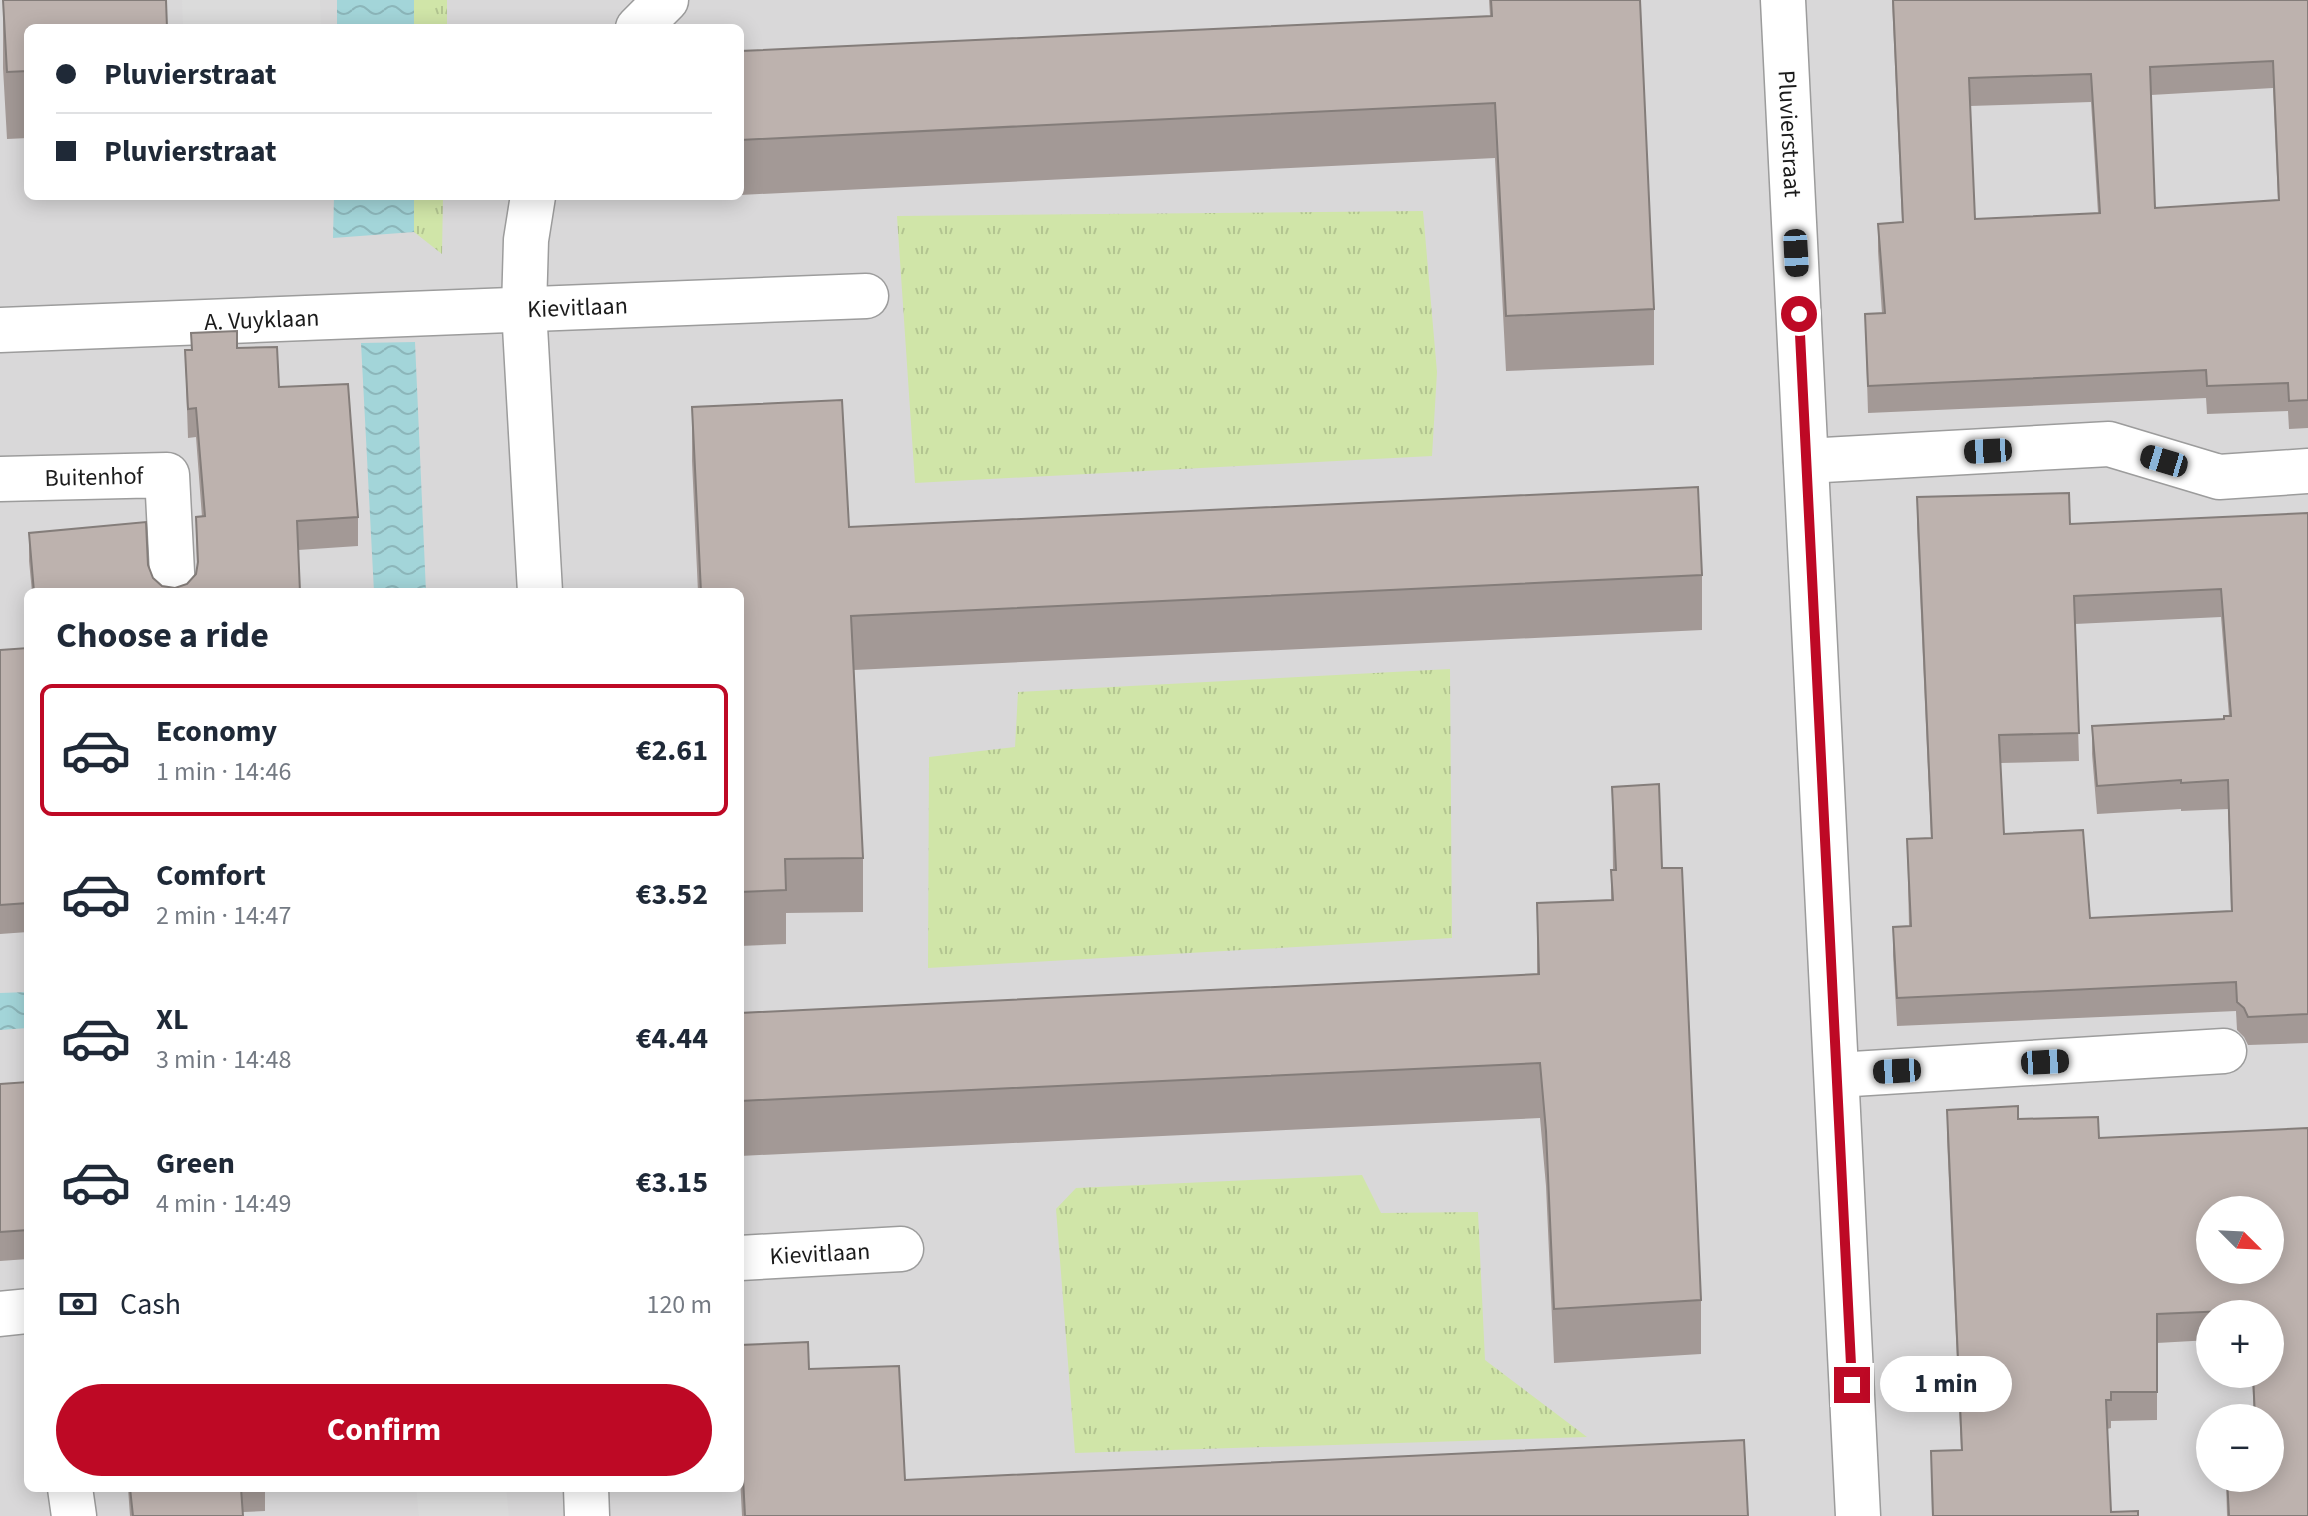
<!DOCTYPE html>
<html lang="en">
<head>
<meta charset="utf-8">
<style>
  body { margin:0; font-family:"Source Sans 3",sans-serif; background:#f2f2f3; color:#1f2937; height:100vh; display:flex; flex-direction:column; font-size:30px; white-space:nowrap }
  * { box-sizing:border-box; margin:0 }
  p { font-size:26px; color:#747a83 }
  .icon { flex:none; width:44px; height:44px; fill:none; stroke:currentColor; stroke-width:2; stroke-linecap:round; stroke-linejoin:round }
  .map { position:relative; flex:1; overflow:hidden }
  .drawer { position:absolute; left:24px; top:588px; width:720px; height:904px; display:flex; flex-direction:column; background:#fff; border-radius:12px; box-shadow:0 4px 20px #0003 }
  .drawer>* { flex:none }
  .banner { position:absolute; left:24px; top:24px; width:720px; height:176px; border-radius:12px; box-shadow:0 4px 20px #0003; display:grid; align-content:center; height:176px; padding:0 32px; background:#fff }
  .needle { width:52px; rotate:114deg }
  .fabs { position:absolute; left:2196px; top:1196px; display:grid; gap:16px }
  .fabs a { display:grid; place-items:center; width:88px; height:88px; border-radius:50%; background:#fff; box-shadow:0 4px 20px #0003; font-size:40px }
  .end { position:absolute; width:36px; height:36px; margin:-18px; border:10px solid #be0925; background:#fff; box-shadow:0 0 0 4px #fff }
  .from { border-radius:50% }
  .bubble { position:absolute; height:56px; border-radius:28px; background:#fff; box-shadow:0 4px 20px #0003; font-size:26px; font-weight:700; line-height:56px; text-align:center }
  .car { position:absolute; width:24px; height:48px; margin:-24px -12px; border-radius:10px; box-shadow:0 0 6px 2px #0007; background:linear-gradient(#222 24%,#8ab4d8 0 40%,#222 0 76%,#8ab4d8 0 86%,#222 0) }
  .banner b { display:flex; align-items:center; gap:28px; height:76px; font-size:30px }
  .banner b+b { border-top:2px solid #e0e1e3 }
  .banner i { width:20px; height:20px; background:#1f2937 }
  ul { padding:0; list-style:none }
  li { display:flex; align-items:center; gap:24px; height:132px; margin:0 16px 12px; padding:0 16px; border:4px solid transparent; border-radius:12px }
  li div { flex:1 }
  li b { display:block; font-size:30px }
  li em { font-style:normal; font-weight:700 }
  li.selected { border-color:#be0925 }
  li>.icon { width:72px; height:72px; stroke-width:1.5 }
  h2 { padding:0 32px; font-size:36px; line-height:96px }
  .pay { display:flex; align-items:center; gap:20px; height:88px; padding:0 32px; font-size:30px }
  .pay p { margin-inline-start:auto }
  .action { display:flex; gap:16px; margin-top:auto; padding:16px 32px }
  .action a { flex:1; height:92px; border-radius:48px; background:#be0925; color:#fff; font-size:32px; font-weight:700; line-height:92px; text-align:center }
  .map>svg:first-child { display:block }
  .residential { fill:#d9d8d9; fill-rule:evenodd }
  .grass { fill:url(#grass-tufts) }
  .parking { fill:#dbdbdb }
  .water { fill:url(#water-waves) }
  .lines { fill:none; stroke-linecap:round; stroke-linejoin:round }
  .minor-casing { stroke:#9c9c9c; stroke-width:47 }
  .minor { stroke:#fff; stroke-width:44 }
  .wall { fill:#a39996; fill-rule:evenodd }
  .building { fill:#bdb2ae; stroke:#847d7a; stroke-width:2; fill-rule:evenodd }
  .route { stroke:#be0925; stroke-width:10 }
  .labels { text-anchor:middle; stroke-width:6; stroke-linejoin:round; paint-order:stroke }
  .street-label { font-size:24px; fill:#1b1b1b; stroke:#fff }
</style>
</head>
<body>
<div class="map">
<svg width="2308" height="1516" viewBox="0 0 2308 1516">
  <defs>
    <pattern id="grass-tufts" width="24" height="20" patternUnits="userSpaceOnUse" patternTransform="scale(2)"><rect width="24" height="20" fill="#d0e5a8"/><path d="M3 7l-1-3M5 7V3M7 7l1-3M15 17l-1-3M17 17v-4M19 17l1-3" fill="none" stroke="#b2c490"/></pattern>
    <pattern id="water-waves" width="16" height="10" patternUnits="userSpaceOnUse" patternTransform="scale(2)"><rect width="16" height="10" fill="#a3d5d9"/><path d="M0 5q4-4 8 0t8 0" fill="none" stroke="#8cb6ba"/></pattern>
  </defs>
  <rect width="100%" height="100%" fill="#ede7e1"/>
  <path class="residential" d="M 0,0 L 2308,0 L 2308,1516 L 0,1516 ZM 28,28 L 740,28 L 740,196 L 28,196 ZM 28,592 L 740,592 L 740,1488 L 28,1488 ZM 2210,1210 L 2270,1210 L 2270,1270 L 2210,1270 ZM 2210,1314 L 2270,1314 L 2270,1374 L 2210,1374 ZM 2210,1418 L 2270,1418 L 2270,1478 L 2210,1478 Z"/>
  <path class="grass" d="M 414,0 L 447,0 L 447,28 L 414,28 Z
    M 414,196 L 443,196 L 442,254 L 414,232 Z
    M 1423,211 L 1437,372 L 1432,456 L 915,483 L 897,216 Z
    M 1450,669 L 1452,938 L 928,968 L 929,757 L 1015,747 L 1018,692 Z
    M 1362,1175 L 1381,1213 L 1478,1212 L 1485,1360 L 1587,1437 L 1075,1453 L 1056,1209 L 1076,1188 Z"/>
  <path class="parking" d="M 182,0 L 320,0 L 321,28 L 183,28 Z
    M 416,1488 L 506,1488 L 509,1516 L 419,1516 Z"/>
  <path class="water" d="M 337,0 L 414,0 L 414,28 L 337,28 Z
    M 334,196 L 414,196 L 414,232 L 333,238 Z
    M 415,342 L 426,592 L 374,592 L 361,343 Z
    M 28,992 L 28,1028 L 0,1030 L 0,993 Z"/>
  <g class="lines">
    <defs>
      <g id="minor">
        <path id="s1" d="M 1783,0 L 1858,1516"/>
        <path d="M 638,28 L 666,0"/>
        <path d="M 533,196 L 526,240 L 524,309 L 540,592"/>
        <path id="s2" d="M 0,330 L 866,296"/>
        <path d="M 1806,461 L 2109,444 L 2219,477 L 2308,471"/>
        <path id="s3" d="M 0,479 L 167,475 L 173,592"/>
        <path d="M 1837,1075 L 2224,1051"/>
        <path id="s4" d="M 740,1258 L 901,1249"/>
        <path d="M 0,1314 L 28,1311"/>
        <path d="M 70,1488 L 74,1516"/>
        <path d="M 586,1488 L 587,1516"/>
      </g>
    </defs>
    <use href="#minor" class="minor-casing"/>
    <use href="#minor" class="minor"/>
  </g>
  <path class="wall" d="M 3,0 L 28,28 L 28,138 L 7,139 L 3,68 Z
    M 1489,0 L 1640,0 L 1654,309 L 1654,365 L 1506,371 L 1495,158 L 740,195 L 740,51 L 1490,16 Z
    M 1892,0 L 2308,0 L 2308,428 L 2289,429 L 2288,411 L 2207,414 L 2206,398 L 1868,413 L 1865,314 L 1882,314 L 1878,251 L 1878,224 L 1902,222 ZM 2273,88 L 2278,201 L 2155,208 L 2151,95 ZM 2091,102 L 2098,213 L 1975,219 L 1970,106 Z
    M 644,196 L 717,196 L 644,200 Z
    M 191,333 L 237,348 L 279,387 L 358,517 L 358,546 L 298,550 L 300,592 L 32,592 L 29,561 L 29,533 L 148,565 L 153,578 L 162,586 L 175,588 L 187,584 L 196,574 L 197,568 L 196,517 L 202,517 L 196,437 L 188,438 L 185,350 L 191,350 Z
    M 692,407 L 849,527 L 1702,575 L 1702,630 L 854,670 L 863,858 L 863,912 L 786,913 L 786,944 L 740,946 L 740,592 L 698,592 L 692,461 Z
    M 1917,497 L 2070,524 L 2308,513 L 2308,1043 L 2248,1045 L 2244,1037 L 2237,1030 L 2236,1011 L 1897,1026 L 1893,955 L 1893,927 L 1909,926 L 1907,839 L 1931,839 L 1917,525 ZM 2221,617 L 2229,716 L 2224,719 L 2092,726 L 2092,754 L 2097,814 L 2181,809 L 2181,811 L 2228,809 L 2231,911 L 2090,918 L 2004,834 L 2000,763 L 2079,761 L 2075,624 Z
    M 28,648 L 28,932 L 0,934 L 0,650 Z
    M 1612,787 L 1662,868 L 1701,1300 L 1701,1354 L 1554,1363 L 1546,1186 L 1540,1118 L 740,1156 L 740,1013 L 1537,974 L 1537,903 L 1611,900 L 1611,870 L 1613,870 Z
    M 28,1082 L 28,1259 L 0,1261 L 0,1084 Z
    M 1947,1110 L 2018,1119 L 2099,1138 L 2308,1128 L 2308,1516 L 2227,1516 L 2226,1478 L 2270,1478 L 2270,1418 L 2254,1418 L 2252,1374 L 2270,1374 L 2270,1314 L 2210,1314 L 2210,1340 L 2157,1343 L 2157,1420 L 2111,1421 L 2111,1428 L 2107,1429 L 2111,1512 L 2138,1516 L 1932,1516 L 1931,1451 L 1961,1450 L 1947,1138 Z
    M 740,1345 L 809,1369 L 905,1480 L 1748,1516 L 742,1516 L 740,1477 Z
    M 128,1488 L 265,1488 L 265,1511 L 243,1512 L 243,1516 L 130,1516 Z"/>
  <path class="building" d="M 3,0 L 166,0 L 167,28 L 28,28 L 28,71 L 7,72 Z
    M 1491,0 L 1640,0 L 1654,309 L 1506,316 L 1495,103 L 740,140 L 740,51 L 1492,16 Z
    M 1893,0 L 2308,0 L 2308,400 L 2289,401 L 2288,383 L 2207,386 L 2206,370 L 1868,386 L 1865,314 L 1885,313 L 1878,224 L 1903,222 ZM 2273,61 L 2279,200 L 2155,208 L 2150,67 ZM 2091,74 L 2100,213 L 1975,219 L 1969,78 Z
    M 237,331 L 237,348 L 277,347 L 279,387 L 348,384 L 358,517 L 297,521 L 300,592 L 34,592 L 29,533 L 146,522 L 148,565 L 153,578 L 162,586 L 175,588 L 187,584 L 196,574 L 198,562 L 196,517 L 205,516 L 196,408 L 188,409 L 185,350 L 192,350 L 191,333 Z
    M 842,400 L 849,527 L 1698,487 L 1702,575 L 851,616 L 863,858 L 785,859 L 786,890 L 740,892 L 740,592 L 701,592 L 692,407 Z
    M 2069,493 L 2070,524 L 2308,513 L 2308,1014 L 2248,1017 L 2244,1008 L 2237,1002 L 2236,982 L 1897,998 L 1893,927 L 1911,926 L 1907,839 L 1932,838 L 1917,497 ZM 2221,589 L 2231,716 L 2224,716 L 2224,719 L 2092,726 L 2097,786 L 2181,780 L 2181,783 L 2228,780 L 2232,911 L 2090,918 L 2083,830 L 2004,834 L 1999,735 L 2079,733 L 2074,596 Z
    M 28,648 L 28,903 L 0,905 L 0,650 Z
    M 1659,784 L 1662,868 L 1682,868 L 1701,1300 L 1554,1309 L 1546,1131 L 1540,1063 L 740,1101 L 740,1013 L 1539,974 L 1537,903 L 1613,900 L 1611,870 L 1616,870 L 1612,787 Z
    M 28,1082 L 28,1230 L 0,1232 L 0,1084 Z
    M 2018,1106 L 2018,1119 L 2098,1117 L 2099,1138 L 2308,1128 L 2308,1516 L 2229,1516 L 2227,1478 L 2270,1478 L 2270,1418 L 2255,1418 L 2253,1374 L 2270,1374 L 2270,1314 L 2251,1314 L 2250,1310 L 2157,1314 L 2157,1392 L 2111,1392 L 2111,1400 L 2106,1400 L 2111,1512 L 2138,1511 L 2138,1516 L 1933,1516 L 1931,1451 L 1962,1450 L 1947,1110 ZM 2210,1210 L 2270,1210 L 2270,1270 L 2210,1270 Z
    M 808,1342 L 809,1369 L 899,1366 L 905,1480 L 1744,1440 L 1748,1516 L 745,1516 L 740,1419 L 740,1345 Z
    M 130,1488 L 241,1488 L 243,1516 L 133,1516 Z"/>
  <g class="lines">
    <path class="route" d="M 1799,314 L 1852,1385"/>
  </g>
  <g class="labels">
    <g class="street-label">
      <text dy="8" stroke="none"><textPath href="#s1" startOffset="134">Pluvierstraat</textPath></text>
      <text dy="8" stroke="none"><textPath href="#s2" startOffset="578">Kievitlaan</textPath></text>
      <text dy="8" stroke="none"><textPath href="#s2" startOffset="262">A. Vuyklaan</textPath></text>
      <text dy="8" stroke="none"><textPath href="#s3" startOffset="94">Buitenhof</textPath></text>
      <text dy="8" stroke="none"><textPath href="#s4" startOffset="80">Kievitlaan</textPath></text>
    </g>
  </g>
</svg>
<div class="fabs">
<a><svg class="needle" viewBox="-14 -14 28 28"><path d="M0-13l5 13h-10z" fill="#e53935"/><path d="M0 13l5-13h-10z" fill="#747a83"/></svg></a>
<a>+</a>
<a>−</a>
</div>
<i class="end from" style="left:1799px;top:314px"></i>
<i class="end" style="left:1852px;top:1385px"></i>
<div class="bubble" style="left:1880px;top:1356px;width:132px">1 min</div>
<i class="car" style="left:1796px;top:253px;rotate:177deg"></i>
<i class="car" style="left:1988px;top:451px;rotate:267deg"></i>
<i class="car" style="left:2164px;top:461px;rotate:287deg"></i>
<i class="car" style="left:2045px;top:1062px;rotate:87deg"></i>
<i class="car" style="left:1897px;top:1071px;rotate:267deg"></i>
<div class="banner">
<b><i class="from"></i>Pluvierstraat</b>
<b><i></i>Pluvierstraat</b>
</div>
<section class="drawer">
<h2>Choose a ride</h2>
<ul>
<li class="selected"><svg class="icon" aria-label="car" viewBox="0 0 24 24"><path d="M5 17H2v-5l4-1 3-4h7l3 4 3 1v5h-3M9 17h6M6 11h13"/><circle cx="7" cy="17" r="2"/><circle cx="17" cy="17" r="2"/></svg><div><b>Economy</b><p>1 min · 14:46</p></div><em>€2.61</em></li>
<li><svg class="icon" aria-label="car" viewBox="0 0 24 24"><path d="M5 17H2v-5l4-1 3-4h7l3 4 3 1v5h-3M9 17h6M6 11h13"/><circle cx="7" cy="17" r="2"/><circle cx="17" cy="17" r="2"/></svg><div><b>Comfort</b><p>2 min · 14:47</p></div><em>€3.52</em></li>
<li><svg class="icon" aria-label="car" viewBox="0 0 24 24"><path d="M5 17H2v-5l4-1 3-4h7l3 4 3 1v5h-3M9 17h6M6 11h13"/><circle cx="7" cy="17" r="2"/><circle cx="17" cy="17" r="2"/></svg><div><b>XL</b><p>3 min · 14:48</p></div><em>€4.44</em></li>
<li><svg class="icon" aria-label="car" viewBox="0 0 24 24"><path d="M5 17H2v-5l4-1 3-4h7l3 4 3 1v5h-3M9 17h6M6 11h13"/><circle cx="7" cy="17" r="2"/><circle cx="17" cy="17" r="2"/></svg><div><b>Green</b><p>4 min · 14:49</p></div><em>€3.15</em></li>
</ul>
<div class="pay"><svg class="icon" aria-label="cash" viewBox="0 0 24 24"><path d="M3 7h18v10H3z"/><circle cx="12" cy="12" r="2"/></svg>Cash<p>120 m</p></div>
<div class="action"><a>Confirm</a></div>
</section>
</div>
</body>
</html>
